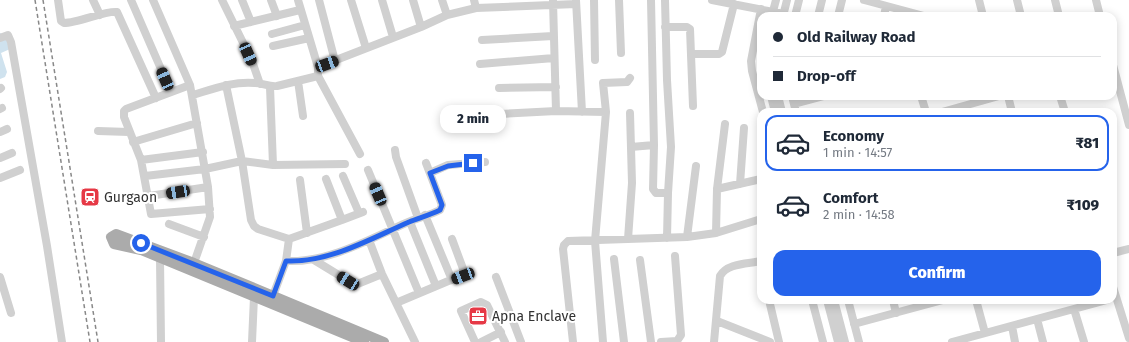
<!DOCTYPE html>
<html lang="en">
<head>
<meta charset="utf-8">
<style>
  body { margin:0; font-family:"Fira Sans",sans-serif; background:#f2f2f3; color:#1f2937; height:100vh; display:flex; flex-direction:column; font-size:15px; white-space:nowrap }
  * { box-sizing:border-box; margin:0 }
  p { font-size:13px; color:#747a83 }
  .icon { flex:none; width:22px; height:22px; fill:none; stroke:currentColor; stroke-width:2; stroke-linecap:round; stroke-linejoin:round }
  .map { position:relative; flex:1; overflow:hidden }
  .details { position:absolute; left:757px; top:108px; width:360px; height:196px; display:flex; flex-direction:column; background:#fff; border-radius:12px; box-shadow:0 2px 10px #0003 }
  .details>* { flex:none }
  .top-card { position:absolute; left:757px; top:12px; width:360px; height:88px; border-radius:12px; box-shadow:0 2px 10px #0003; display:grid; align-content:center; height:88px; padding:0 16px; background:#fff }
  .end { position:absolute; width:18px; height:18px; margin:-9px; border:5px solid #2563eb; background:#fff; box-shadow:0 0 0 2px #fff }
  .from { border-radius:50% }
  .bubble { position:absolute; height:28px; border-radius:12px; background:#fff; box-shadow:0 2px 10px #0003; font-size:13px; font-weight:800; line-height:28px; text-align:center }
  .car { position:absolute; width:12px; height:24px; margin:-12px -6px; border-radius:5px; box-shadow:0 0 3px 1px #0007; background:linear-gradient(#222 24%,#8ab4d8 0 40%,#222 0 76%,#8ab4d8 0 86%,#222 0) }
  .top-card b { display:flex; align-items:center; gap:14px; height:38px; font-size:15px }
  .top-card b+b { border-top:1px solid #e0e1e3 }
  .top-card i { width:10px; height:10px; background:#1f2937 }
  ul { padding:7px 0 0; list-style:none }
  li { display:flex; align-items:center; gap:12px; height:56px; margin:0 8px 6px; padding:0 8px; border:2px solid transparent; border-radius:12px }
  li div { flex:1 }
  li b { display:block; font-size:15px }
  li em { font-style:normal; font-weight:800 }
  li.selected { border-color:#2563eb }
  li>.icon { width:36px; height:36px; stroke-width:1.5 }
  .primary-button { display:flex; gap:8px; margin-top:auto; padding:8px 16px }
  .primary-button a { flex:1; height:46px; border-radius:12px; background:#2563eb; color:#fff; font-size:16px; font-weight:800; line-height:46px; text-align:center }
  .map>svg:first-child { display:block }
  .water { fill:#cfe2ee }
  .lines { fill:none; stroke-linecap:round; stroke-linejoin:round }
  .minor { stroke:#d0d0d0; stroke-width:8 }
  .major { stroke:#ababab; stroke-width:10 }
  .rail { stroke:#888; stroke-width:1.5; stroke-dasharray:4 3; stroke-linecap:butt }
  .route { stroke:#2563eb; stroke-width:5 }
  .labels { text-anchor:middle; stroke-width:4; stroke-linejoin:round; paint-order:stroke }
  .poi-label { font-size:14px; fill:#333; stroke:#fff; text-anchor:start }
</style>
</head>
<body>
<div class="map">
<svg width="1129" height="342" viewBox="0 0 1129 342">
  <rect width="100%" height="100%" fill="#fff"/>
  <path class="water" d="M 0,33 L 8,36 L 10,49 L 1,53 L 7,72 L 5,77 L 0,79 Z"/>
  <g class="lines">
    <path class="minor" d="M 58,0 L 61,21 L 64,23 C 78,23 107,10 117,12 L 156,98
      M 93,0 L 100,15
      M 131,0 L 171,92
      M 153,0 L 190,85 L 208,187 L 210,217 L 194,263
      M 222,0 L 252,61 L 260,84
      M 242,0 L 251,22
      M 271,0 L 277,16
      M 298,0 L 318,67 L 318,76 L 360,154
      M 319,0 L 335,61
      M 351,0 L 366,48
      M 382,0 L 393,37
      M 413,0 L 421,27
      M 442,0 L 447,15
      M 474,0 L 476,8
      M 576,0 L 582,112
      M 594,0 L 595,60
      M 619,0 L 621,53
      M 651,0 L 654,145 L 653,189 L 656,193 L 668,193
      M 665,0 L 667,80 L 671,147 L 668,193 L 667,238
      M 712,0 L 784,14
      M 864,0 L 924,16
      M 979,0 L 983,16
      M 1017,0 L 1021,16
      M 1055,0 L 1059,16
      M 1096,0 L 1100,16
      M 553,1 L 556,111
      M 761,9 L 751,61 L 752,71 L 763,112
      M 772,15 L 776,0
      M 783,16 L 787,0
      M 795,16 L 799,0
      M 818,16 L 822,0
      M 838,16 L 842,0
      M 884,16 L 886,6
      M 234,26 L 300,10
      M 665,27 L 687,27 L 690,29 L 693,106
      M 272,34 L 305,25
      M 0,38 L 8,35 L 11,42 L 47,246 L 62,342
      M 482,40 L 553,36
      M 273,46 L 309,38
      M 691,54 L 719,54 L 722,52 L 734,4
      M 480,64 L 554,58
      M 1113,65 L 1129,125
      M 318,67 L 421,27 L 447,15 L 476,8 L 576,4
      M 298,81 L 303,116
      M 190,85 L 126,109 L 124,111 L 124,117 L 141,160 L 151,214 L 210,209
      M 226,85 L 242,161 L 251,220 L 254,226 L 258,229 L 289,239 L 342,220
      M 270,87 L 273,165
      M 499,88 L 556,87
      M 0,89 L 1,88
      M 193,95 C 213,89 233,81 255,83 C 263,83 269,87 277,86 L 318,76
      M 771,96 L 775,112
      M 778,96 L 782,112
      M 792,96 L 796,112
      M 921,96 L 926,112
      M 1008,96 L 1012,112
      M 1060,96 L 1065,112
      M 794,104 L 824,96
      M 0,109 L 2,108
      M 942,112 L 999,96
      M 500,114 L 556,111 L 606,112
      M 98,131 L 129,132
      M 0,132 L 7,129
      M 133,142 L 197,123
      M 631,147 L 654,145
      M 395,150 L 396,157 L 418,218
      M 0,158 L 12,153
      M 141,160 L 203,152
      M 368,170 L 419,293
      M 430,173 L 448,165 L 485,162
      M 145,176 L 205,169 L 242,161 L 273,165 L 345,164
      M 343,176 L 359,213
      M 0,178 L 20,170
      M 326,179 L 342,220 L 363,212
      M 300,180 L 307,233
      M 740,184 L 744,128
      M 717,189 L 761,179
      M 149,196 L 208,187
      M 425,215 L 452,280
      M 410,222 L 436,286
      M 169,224 L 204,237
      M 716,233 L 717,189 L 725,124
      M 687,237 L 696,166
      M 628,239 L 632,183 L 630,113
      M 369,240 L 382,274 L 415,342
      M 1113,253 L 1129,249
      M 160,258 L 161,342
      M 614,259 L 624,342
      M 314,260 L 355,285 L 382,274
      M 640,260 L 651,342
      M 286,261 C 328,263 368,240 406,223 C 417,218 430,215 440,210 L 442,205 L 426,163
      M 0,277 L 11,313
      M 496,277 L 521,342
      M 1113,287 L 1129,338
      M 769,300 L 779,342
      M 812,300 L 823,342
      M 827,300 L 838,342
      M 834,300 L 845,342
      M 848,300 L 859,342
      M 893,300 L 896,313
      M 976,300 L 985,333
      M 271,301 L 286,261 L 289,239
      M 396,303 L 465,274 L 452,239
      M 1074,309 L 1084,342
      M 1037,319 L 1043,342
      M 717,321 L 770,342
      M 854,324 L 943,300
      M 1012,326 L 1015,342
      M 252,342 L 254,297
      M 475,342 L 461,311 L 481,302 L 487,305 L 505,342
      M 481,342 L 501,332
      M 573,342 L 563,249 L 564,245 L 568,241 L 687,237 L 716,233 L 761,219
      M 603,342 L 595,241 L 606,112 L 603,83 L 627,82 L 630,78
      M 661,342 L 677,341 L 681,335 L 675,256
      M 714,342 L 720,276 C 727,263 748,264 761,261
      M 952,342 L 1107,300"/>
    <path class="major" d="M 364,342 L 141,250 L 114,244 L 111,237 L 116,234 L 194,263 L 384,342"/>
    <path class="rail" d="M 35,0 L 90,342
      M 43,0 L 98,342"/>
  </g>
  <g class="lines">
    <path class="route" d="M 141,243 L 273,296 L 286,261 C 329,263 370,239 409,222 C 419,218 430,215 440,210 L 442,205 L 430,173 L 448,166 L 473,163"/>
  </g>
  <defs>
    <symbol id="station-square" viewBox="-11 -11 22 22"><rect x="-9" y="-9" width="18" height="18" rx="4" fill="#e63946" stroke="#fff"/><path d="M-3-6H3Q5-6 5-4V2Q5 4 3 4L4.5 6H3L1.5 4h-3L-3 6H-4.5L-3 4Q-5 4-5 2V-4Q-5-6-3-6ZM-3.5-4v3h7v-3ZM-3.5 1v1.5H-2V1ZM2 1v1.5H3.5V1Z" fill="#fff"/></symbol>
    <symbol id="office-square" viewBox="-11 -11 22 22"><rect x="-9" y="-9" width="18" height="18" rx="4" fill="#e63946" stroke="#fff"/><path d="M-6-3h4V-5.5h4V-3h4V5H-6ZM-1-4.5V-3h2v-1.5ZM-6 0V1H6V0Z" fill="#fff"/></symbol>
  </defs>
  <g fill-rule="evenodd">
    <use href="#station-square" x="79" y="186" width="22" height="22"/>
    <use href="#office-square" x="467" y="305" width="22" height="22"/>
  </g>
  <g class="labels">
    <g class="poi-label">
      <text x="104" y="202">Gurgaon</text>
      <text x="492" y="321">Apna Enclave</text>
    </g>
  </g>
</svg>
<i class="end from" style="left:141px;top:243px"></i>
<i class="end" style="left:473px;top:163px"></i>
<div class="bubble" style="left:440px;top:105px;width:66px">2 min</div>
<i class="car" style="left:248px;top:54px;rotate:156deg"></i>
<i class="car" style="left:327px;top:64px;rotate:70deg"></i>
<i class="car" style="left:165px;top:79px;rotate:336deg"></i>
<i class="car" style="left:178px;top:192px;rotate:261deg"></i>
<i class="car" style="left:378px;top:194px;rotate:337deg"></i>
<i class="car" style="left:463px;top:276px;rotate:249deg"></i>
<i class="car" style="left:348px;top:281px;rotate:302deg"></i>
<div class="top-card">
<b><i class="from"></i>Old Railway Road</b>
<b><i></i>Drop-off</b>
</div>
<section class="details">
<ul>
<li class="selected"><svg class="icon" aria-label="car" viewBox="0 0 24 24"><path d="M5 17H2v-5l4-1 3-4h7l3 4 3 1v5h-3M9 17h6M6 11h13"/><circle cx="7" cy="17" r="2"/><circle cx="17" cy="17" r="2"/></svg><div><b>Economy</b><p>1 min · 14:57</p></div><em>₹81</em></li>
<li><svg class="icon" aria-label="car" viewBox="0 0 24 24"><path d="M5 17H2v-5l4-1 3-4h7l3 4 3 1v5h-3M9 17h6M6 11h13"/><circle cx="7" cy="17" r="2"/><circle cx="17" cy="17" r="2"/></svg><div><b>Comfort</b><p>2 min · 14:58</p></div><em>₹109</em></li>
</ul>
<div class="primary-button"><a>Confirm</a></div>
</section>
</div>
</body>
</html>
